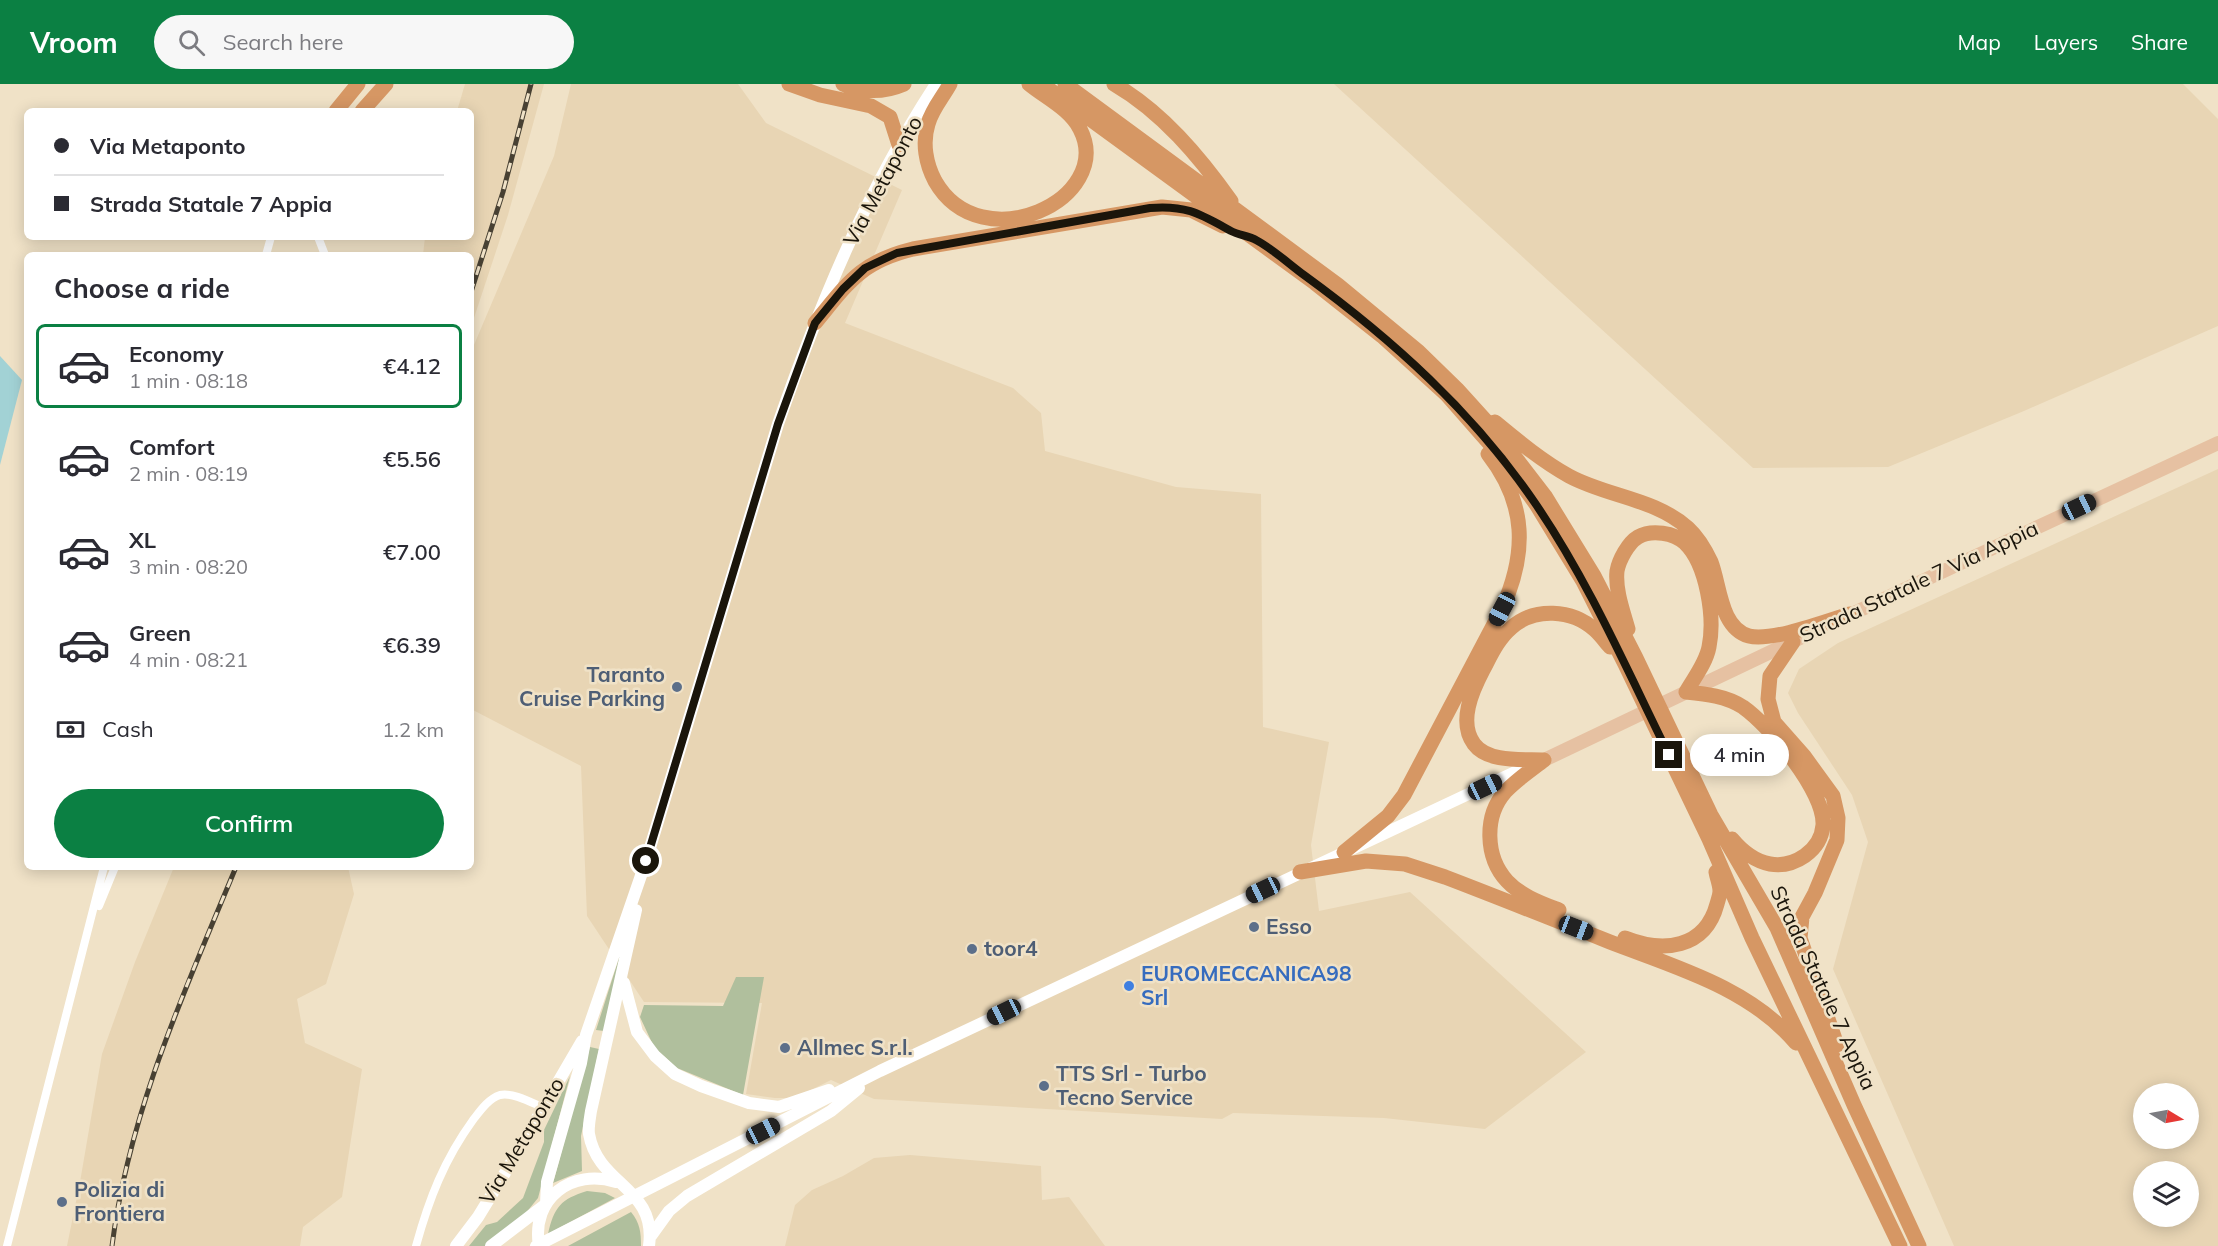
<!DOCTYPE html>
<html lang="en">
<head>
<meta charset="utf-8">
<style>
  body { margin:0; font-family:Mulish,sans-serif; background:#f7f7f7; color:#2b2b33; height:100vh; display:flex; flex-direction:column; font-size:22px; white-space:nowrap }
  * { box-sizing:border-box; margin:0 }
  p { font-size:20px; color:#7c7c81 }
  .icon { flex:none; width:33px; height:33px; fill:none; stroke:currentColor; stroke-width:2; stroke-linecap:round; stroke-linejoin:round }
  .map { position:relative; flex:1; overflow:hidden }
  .panel { position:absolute; left:24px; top:168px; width:450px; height:618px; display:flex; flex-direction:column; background:#fff; border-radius:9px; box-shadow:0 3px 15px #0003 }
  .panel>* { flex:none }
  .hud { position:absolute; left:24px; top:24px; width:450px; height:132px; border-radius:9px; box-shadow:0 3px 15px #0003; display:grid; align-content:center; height:132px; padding:0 30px; background:#fff }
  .needle { width:39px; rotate:100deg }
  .buttons { position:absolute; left:2133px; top:999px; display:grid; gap:12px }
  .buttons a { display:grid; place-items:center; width:66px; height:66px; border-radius:50%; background:#fff; box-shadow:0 3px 15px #0003; font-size:30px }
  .end { position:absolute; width:27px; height:27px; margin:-14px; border:8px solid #1a150b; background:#fff; box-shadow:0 0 0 3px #fff }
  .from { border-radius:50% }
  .bubble { position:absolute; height:42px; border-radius:21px; background:#fff; box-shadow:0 3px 15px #0003; font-size:20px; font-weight:600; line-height:42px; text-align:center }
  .car { position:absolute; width:18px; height:36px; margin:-18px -9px; border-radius:8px; box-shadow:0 0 4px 2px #0007; background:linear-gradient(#222 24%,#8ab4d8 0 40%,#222 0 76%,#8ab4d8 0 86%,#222 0) }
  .hud b { display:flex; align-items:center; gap:21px; height:57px; font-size:22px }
  .hud b+b { border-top:2px solid #e1e1e2 }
  .hud i { width:15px; height:15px; background:#2b2b33 }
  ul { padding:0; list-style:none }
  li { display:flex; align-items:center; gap:18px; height:84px; margin:0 12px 9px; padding:0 18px; border:3px solid transparent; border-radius:9px }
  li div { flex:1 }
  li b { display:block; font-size:22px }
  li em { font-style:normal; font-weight:600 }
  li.selected { border-color:#0b8043 }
  li>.icon { width:54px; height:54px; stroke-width:1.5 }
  h2 { padding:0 30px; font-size:27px; line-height:72px }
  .pay { display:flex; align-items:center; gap:15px; height:66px; padding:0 30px; font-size:22px }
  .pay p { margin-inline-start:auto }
  .button { display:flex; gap:12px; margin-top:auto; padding:12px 30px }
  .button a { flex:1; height:69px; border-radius:36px; background:#0b8043; color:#fff; font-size:24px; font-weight:600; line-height:69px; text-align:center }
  header { display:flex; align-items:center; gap:36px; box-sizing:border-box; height:84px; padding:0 30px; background:#0b8043; color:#fff }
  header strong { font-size:28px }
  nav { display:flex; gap:33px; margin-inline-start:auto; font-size:21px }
  .search { width:420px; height:54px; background:#f7f7f7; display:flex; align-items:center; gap:15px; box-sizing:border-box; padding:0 21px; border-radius:33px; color:#7c7c81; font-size:22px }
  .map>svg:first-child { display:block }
  .built { fill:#e8d5b4; fill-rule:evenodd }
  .green { fill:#b0bf9d }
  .water { fill:#a2d2d5 }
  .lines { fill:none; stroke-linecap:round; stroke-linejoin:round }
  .street { stroke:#fff; stroke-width:8 }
  .secondary { stroke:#fff; stroke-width:12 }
  .primary { stroke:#e6c1a2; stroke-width:14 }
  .highway { stroke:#d69764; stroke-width:15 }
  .rail-casing { stroke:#484133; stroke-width:5 }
  .rail { stroke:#f0e2c7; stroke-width:3; stroke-dasharray:9; stroke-linecap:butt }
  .route { stroke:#1a150b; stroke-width:8 }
  .service-dot { fill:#5c6f8a; stroke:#f0e2c7; stroke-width:2 }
  .shop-dot { fill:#3f7fe0; stroke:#f0e2c7; stroke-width:2 }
  .labels { text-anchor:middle; stroke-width:5; stroke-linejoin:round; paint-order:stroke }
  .street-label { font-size:21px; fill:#1a150b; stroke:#f0e2c7 }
  .service-label { font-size:21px; font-weight:bold; fill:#4e5e75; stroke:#f0e2c7; text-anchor:start }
  .shop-label { font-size:21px; font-weight:bold; fill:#366cbe; stroke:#f0e2c7; text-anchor:start }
</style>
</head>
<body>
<header>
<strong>Vroom</strong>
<div class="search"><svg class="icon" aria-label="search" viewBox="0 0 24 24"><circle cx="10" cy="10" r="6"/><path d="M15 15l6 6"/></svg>Search here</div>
<nav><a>Map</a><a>Layers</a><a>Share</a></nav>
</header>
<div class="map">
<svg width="2218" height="1162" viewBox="0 0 2218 1162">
  <rect width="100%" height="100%" fill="#f0e2c7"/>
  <path class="built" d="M 465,0 L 544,0 L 508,131 L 471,243 L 471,171 L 423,171 L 425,153 L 471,153 L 471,27 L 457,27 Z
    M 571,0 L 738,0 L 766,39 L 902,106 L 845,239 L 1013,304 L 1041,329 L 1045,367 L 1176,403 L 1261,410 L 1263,643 L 1329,658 L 1311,761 L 1319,827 L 1410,808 L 1586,968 L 1485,1045 L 1384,1034 L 1233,1029 L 1222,1035 L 874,1015 L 831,996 L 795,1014 L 775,1014 L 746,1010 L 762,919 L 644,918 L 587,832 L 581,682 L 471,625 L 471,268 L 554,72 Z
    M 1334,0 L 2183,0 L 2218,35 L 2218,242 L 2024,327 L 1888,383 L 1753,384 Z
    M 2218,385 L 2218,1162 L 1954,1162 L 1833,885 L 1868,758 L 1852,711 L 1798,629 L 1788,609 L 1799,585 L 1838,559 ZM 2144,1010 L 2188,1010 L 2188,1054 L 2144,1054 ZM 2144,1088 L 2188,1088 L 2188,1132 L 2144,1132 Z
    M 174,783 L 348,783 L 354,810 L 326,900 L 297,915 L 305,959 L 362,985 L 342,1113 L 303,1143 L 300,1162 L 67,1162 L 80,1098 L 102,970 L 135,878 Z
    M 910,1071 L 1041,1082 L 1042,1116 L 1069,1113 L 1105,1162 L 785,1162 L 795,1121 L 812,1106 L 843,1092 L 874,1074 Z"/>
  <path class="green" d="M 625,855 L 604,947 L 596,946 Z
    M 736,893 L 764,893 L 743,1011 L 677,984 L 654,963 L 640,933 L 644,921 L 723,922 Z
    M 590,963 L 599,965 L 581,1052 L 582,1087 L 553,1099 Z
    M 570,992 L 538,1114 L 525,1130 L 485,1162 L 469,1162 L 486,1141 L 497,1138 L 523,1114 L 544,1058 L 544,1046 Z
    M 587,1107 L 605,1109 L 615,1114 L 548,1150 C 554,1123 561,1115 587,1107 Z
    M 631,1128 C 640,1139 641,1148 641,1162 L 568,1162 Z"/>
  <path class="water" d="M 0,272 L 22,296 L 0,381 Z"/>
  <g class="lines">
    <path class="street" d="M 318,153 L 325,171
      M 266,171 L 271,153
      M 99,822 L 115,783
      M 7,1162 L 104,783
      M 416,1162 C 429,1115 444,1076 473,1036 C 480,1027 488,1015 500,1011 C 513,1008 532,1019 544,1024"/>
    <path class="secondary" d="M 636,826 L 591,1027 C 590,1034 588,1043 589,1050 C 598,1102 657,1103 649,1162
      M 624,899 L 637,948 L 655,972 L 675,990 L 701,1002 L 749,1019 L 779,1023 L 829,1006
      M 651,1152 L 669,1127 L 687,1112 L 831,1027 L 859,1004
      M 456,1162 L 478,1133 L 505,1089 L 582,957
      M 491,1162 L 546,1120 L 547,1098 L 581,979 L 586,951 L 646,777 L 778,340 C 819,222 867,105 936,0
      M 536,1162 L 880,987 L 1528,682
      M 539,1162 C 531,1114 572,1084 616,1098"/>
    <path class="primary" d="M 1841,535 L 2218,359
      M 1544,676 L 1821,544"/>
    <path class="highway" d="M 789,0 L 820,11 L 871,22 L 890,33 L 899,61
      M 843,0 C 864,9 883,9 904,0
      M 950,0 C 943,13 932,25 928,40 C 922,59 926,80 935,97 C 981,178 1116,115 1080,45 C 1070,25 1046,14 1029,0
      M 1042,0 L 1315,199 L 1382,252 L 1447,311 L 1504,376 L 1536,420 L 1583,497 L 1625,580 L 1709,755 L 1752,854 L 1900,1162
      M 1065,0 L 1338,201 L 1419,268 L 1457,305 L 1495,347 L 1545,412 L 1594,492 L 1636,574 L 1711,731 L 1777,844 L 1854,1021 L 1919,1162
      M 1114,0 C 1162,28 1199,72 1231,117
      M 336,27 L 358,0
      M 362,27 L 386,0
      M 815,239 C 848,199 860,178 913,165 L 1162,123 L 1191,126 L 1223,142
      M 1495,338 C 1518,357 1542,377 1569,392 C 1608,413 1654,414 1688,444 C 1699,454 1705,465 1711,478 C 1720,501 1720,544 1749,552 C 1771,558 1827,537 1850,530
      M 1628,545 C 1623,527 1615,506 1617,487 C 1619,476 1628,459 1638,453 C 1652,445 1674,449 1685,459 C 1707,480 1715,534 1709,563 C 1706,579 1694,594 1686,608 C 1706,610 1726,612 1743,623 C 1770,642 1825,708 1823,741 C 1821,767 1794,784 1770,780 C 1754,777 1742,767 1732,755
      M 1793,558 L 1770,592 L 1768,615 L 1774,638 L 1804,672 L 1833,712 L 1838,734 L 1837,756 L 1815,809 L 1802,833 L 1800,854 L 1837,961
      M 1544,676 C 1531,686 1516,696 1505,708 C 1484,732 1485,773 1507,797 C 1521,812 1541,819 1559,826
      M 1544,676 C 1523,675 1488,679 1474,660 C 1458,638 1472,607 1483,586 C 1491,571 1498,555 1511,544 C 1534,523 1572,525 1595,546 C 1601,551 1605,558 1610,563
      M 1344,768 L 1388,732 L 1404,711 L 1502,525 C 1527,469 1527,420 1488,370
      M 1300,788 L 1366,777 L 1405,780 L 1445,793 C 1500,814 1555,836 1610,858 C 1675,883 1750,904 1796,959
      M 1625,854 C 1663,869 1705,865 1717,820 C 1718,816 1720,811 1720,807 C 1720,801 1717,794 1716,788"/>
    <defs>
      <path id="rail" d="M 471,208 L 503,108 L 531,0
        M 112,1162 C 129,1028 185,906 236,783"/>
    </defs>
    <use href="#rail" class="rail-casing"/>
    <use href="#rail" class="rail"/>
  </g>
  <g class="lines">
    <path class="route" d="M 646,777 L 778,340 L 815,239 L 843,205 L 865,184 L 897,169 L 1150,124 C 1187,121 1200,130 1231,147 C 1239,151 1249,152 1256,156 C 1273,165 1289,180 1304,191 C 1392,255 1473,328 1535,419 C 1589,498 1627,586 1669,671"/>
  </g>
  <g class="service-dot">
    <circle cx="677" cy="603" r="6"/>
    <circle cx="1254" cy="843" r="6"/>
    <circle cx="972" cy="865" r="6"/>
    <circle cx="785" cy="964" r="6"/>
    <circle cx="1044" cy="1002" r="6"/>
    <circle cx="62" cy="1118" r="6"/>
  </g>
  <circle class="shop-dot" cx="1129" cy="902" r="6"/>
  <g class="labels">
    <g class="street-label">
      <text transform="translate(883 97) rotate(-62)" y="7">Via Metaponto</text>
      <text transform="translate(1919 498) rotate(-25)" y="7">Strada Statale 7 Via Appia</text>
      <text transform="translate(1823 904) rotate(65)" y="7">Strada Statale 7 Appia</text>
      <text transform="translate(522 1057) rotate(-59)" y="7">Via Metaponto</text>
    </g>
    <g class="service-label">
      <text x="665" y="598" text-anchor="end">Taranto<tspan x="665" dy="24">Cruise Parking</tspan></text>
      <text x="1266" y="850">Esso</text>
      <text x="984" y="872">toor4</text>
      <text x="797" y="971">Allmec S.r.l.</text>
      <text x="1056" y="997">TTS Srl - Turbo<tspan x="1056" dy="24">Tecno Service</tspan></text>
      <text x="74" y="1113">Polizia di<tspan x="74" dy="24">Frontiera</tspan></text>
    </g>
    <g class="shop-label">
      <text x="1141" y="897">EUROMECCANICA98<tspan x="1141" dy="24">Srl</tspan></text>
    </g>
  </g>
</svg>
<div class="buttons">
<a><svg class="needle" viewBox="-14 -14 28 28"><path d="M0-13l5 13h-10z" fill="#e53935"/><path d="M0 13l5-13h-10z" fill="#7c7c81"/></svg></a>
<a><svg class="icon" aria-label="layers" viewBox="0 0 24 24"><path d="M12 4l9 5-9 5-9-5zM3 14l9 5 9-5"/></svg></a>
</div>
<i class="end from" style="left:646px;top:777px"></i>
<i class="end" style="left:1669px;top:671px"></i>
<div class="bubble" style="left:1690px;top:650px;width:99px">4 min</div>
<i class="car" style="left:2079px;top:423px;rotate:65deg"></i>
<i class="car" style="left:1502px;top:525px;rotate:208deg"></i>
<i class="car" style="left:1485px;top:703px;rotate:65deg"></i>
<i class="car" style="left:1263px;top:806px;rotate:245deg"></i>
<i class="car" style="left:1576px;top:844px;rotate:111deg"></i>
<i class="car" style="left:1004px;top:928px;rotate:244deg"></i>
<i class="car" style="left:763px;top:1047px;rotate:63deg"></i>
<div class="hud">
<b><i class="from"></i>Via Metaponto</b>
<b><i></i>Strada Statale 7 Appia</b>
</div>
<section class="panel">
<h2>Choose a ride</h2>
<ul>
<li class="selected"><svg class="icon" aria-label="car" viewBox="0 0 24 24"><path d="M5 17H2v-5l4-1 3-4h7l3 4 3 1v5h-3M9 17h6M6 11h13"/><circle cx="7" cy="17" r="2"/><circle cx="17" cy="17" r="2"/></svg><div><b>Economy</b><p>1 min · 08:18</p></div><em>€4.12</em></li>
<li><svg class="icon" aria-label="car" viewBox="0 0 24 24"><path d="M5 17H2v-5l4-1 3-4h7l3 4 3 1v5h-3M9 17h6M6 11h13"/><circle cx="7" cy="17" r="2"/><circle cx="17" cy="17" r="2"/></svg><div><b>Comfort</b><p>2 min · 08:19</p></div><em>€5.56</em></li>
<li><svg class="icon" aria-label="car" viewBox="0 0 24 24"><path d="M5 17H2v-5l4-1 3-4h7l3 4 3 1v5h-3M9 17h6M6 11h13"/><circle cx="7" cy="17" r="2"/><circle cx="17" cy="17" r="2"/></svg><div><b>XL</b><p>3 min · 08:20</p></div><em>€7.00</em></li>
<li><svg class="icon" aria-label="car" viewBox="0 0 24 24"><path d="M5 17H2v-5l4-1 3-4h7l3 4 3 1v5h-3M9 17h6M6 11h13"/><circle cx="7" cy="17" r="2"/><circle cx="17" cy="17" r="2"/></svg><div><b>Green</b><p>4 min · 08:21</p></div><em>€6.39</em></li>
</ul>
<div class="pay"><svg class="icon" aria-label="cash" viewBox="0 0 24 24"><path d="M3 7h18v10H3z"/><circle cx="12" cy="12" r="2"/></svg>Cash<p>1.2 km</p></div>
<div class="button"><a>Confirm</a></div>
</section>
</div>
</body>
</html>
